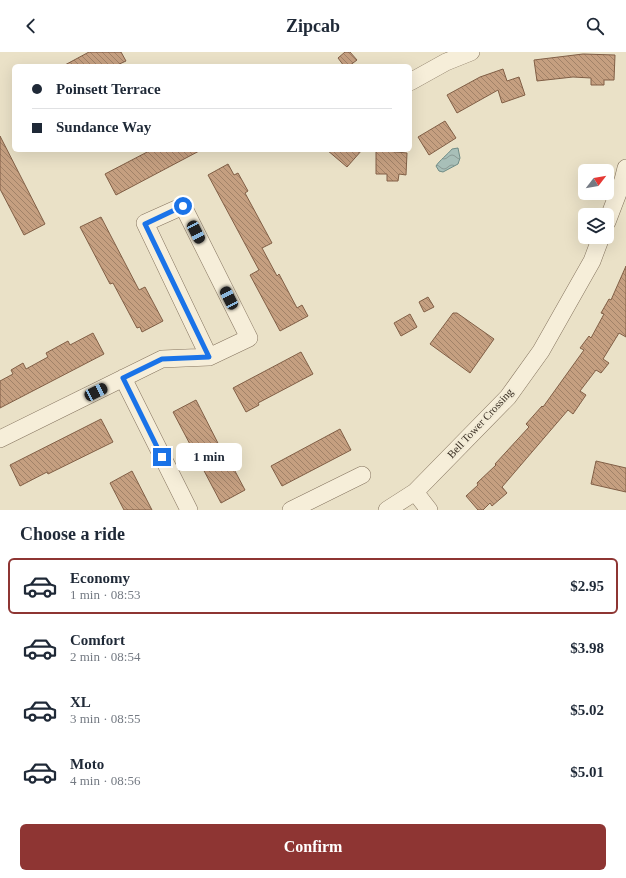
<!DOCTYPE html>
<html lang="en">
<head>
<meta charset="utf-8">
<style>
  body { margin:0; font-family:"Times New Roman",serif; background:#f6f6f7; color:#1f2937; height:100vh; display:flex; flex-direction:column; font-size:15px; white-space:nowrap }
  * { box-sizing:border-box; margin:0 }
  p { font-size:13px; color:#747a83 }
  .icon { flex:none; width:22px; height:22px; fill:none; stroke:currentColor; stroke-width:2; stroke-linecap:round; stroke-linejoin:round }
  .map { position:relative; height:458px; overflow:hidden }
  .details { display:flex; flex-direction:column; background:#fff; flex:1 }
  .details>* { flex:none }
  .guide { position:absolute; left:12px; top:12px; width:400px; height:88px; border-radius:6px; box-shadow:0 4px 16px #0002; display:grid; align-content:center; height:88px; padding:0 20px; background:#fff }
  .needle { width:26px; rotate:59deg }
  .fabs { position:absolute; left:578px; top:112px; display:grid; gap:8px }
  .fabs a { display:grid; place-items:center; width:36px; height:36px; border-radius:6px; background:#fff; box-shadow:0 4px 16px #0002; font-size:20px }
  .end { position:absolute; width:18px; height:18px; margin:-9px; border:5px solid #1a73e8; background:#fff; box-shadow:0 0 0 2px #fff }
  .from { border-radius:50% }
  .bubble { position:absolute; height:28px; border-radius:6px; background:#fff; box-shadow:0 4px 16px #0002; font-size:13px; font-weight:700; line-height:28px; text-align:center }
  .car { position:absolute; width:12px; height:24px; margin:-12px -6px; border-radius:5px; box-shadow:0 0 3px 1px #0007; background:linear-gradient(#222 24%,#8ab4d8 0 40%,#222 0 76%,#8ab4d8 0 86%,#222 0) }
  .guide b { display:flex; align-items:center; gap:14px; height:38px; font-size:15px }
  .guide b+b { border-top:1px solid #e0e1e3 }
  .guide i { width:10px; height:10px; background:#1f2937 }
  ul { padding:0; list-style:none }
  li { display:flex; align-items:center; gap:12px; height:56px; margin:0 8px 6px; padding:0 12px; border:2px solid transparent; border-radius:6px }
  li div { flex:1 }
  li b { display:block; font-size:15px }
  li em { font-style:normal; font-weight:700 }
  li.current { border-color:#8e3533 }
  li>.icon { width:36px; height:36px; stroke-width:1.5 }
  h2 { padding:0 20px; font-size:18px; line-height:48px }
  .button { display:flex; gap:8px; margin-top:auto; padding:8px 20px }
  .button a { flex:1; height:46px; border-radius:6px; background:#8e3533; color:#fff; font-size:16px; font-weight:700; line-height:46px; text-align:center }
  header { display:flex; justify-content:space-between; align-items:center; height:52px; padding:0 20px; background:#fff; font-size:18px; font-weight:700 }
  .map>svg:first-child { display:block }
  .water { fill:url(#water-waves); stroke:#6f8c86 }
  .building { fill:url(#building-back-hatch); stroke:#815f46 }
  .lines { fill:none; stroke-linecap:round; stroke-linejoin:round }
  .street-casing { stroke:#84735e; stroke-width:18 }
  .street { stroke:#f6eed9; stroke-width:17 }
  .route { stroke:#1a73e8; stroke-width:5 }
  .labels { text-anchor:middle; stroke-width:4; stroke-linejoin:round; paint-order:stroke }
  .street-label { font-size:11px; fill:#362b20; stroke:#f2ebd6 }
</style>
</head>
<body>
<header><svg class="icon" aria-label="back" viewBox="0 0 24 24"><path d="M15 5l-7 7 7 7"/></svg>Zipcab<svg class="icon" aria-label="search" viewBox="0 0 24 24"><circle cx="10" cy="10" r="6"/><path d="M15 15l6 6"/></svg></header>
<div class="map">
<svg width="626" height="458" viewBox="0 0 626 458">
  <defs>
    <pattern id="water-waves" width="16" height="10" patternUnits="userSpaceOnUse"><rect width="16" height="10" fill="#a8bfb8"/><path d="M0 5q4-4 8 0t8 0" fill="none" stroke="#8a9b95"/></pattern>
    <pattern id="building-back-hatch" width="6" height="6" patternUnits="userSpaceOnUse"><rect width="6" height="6" fill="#c59f80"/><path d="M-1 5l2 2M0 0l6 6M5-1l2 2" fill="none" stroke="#a18268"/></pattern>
  </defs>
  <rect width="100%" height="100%" fill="#eae1c7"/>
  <path class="water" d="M 458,96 L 460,106 L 458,112 L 443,120 L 439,119 L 436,114 C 439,109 448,102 452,97 Z"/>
  <path class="building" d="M 89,0 L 121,0 L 126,9 L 115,14 L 63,14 Z
    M 345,0 L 350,0 L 357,8 L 349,14 L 344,14 L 338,6 Z
    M 583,2 L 615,3 L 614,28 L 604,28 L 604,33 L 591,33 L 591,26 L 573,25 L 537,29 L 534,8 Z
    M 503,17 L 507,29 L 519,25 L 525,43 L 502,51 L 498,38 L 457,61 L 447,43 L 480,25 Z
    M 445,69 L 456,86 L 429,103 L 418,85 Z
    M 0,84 L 45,172 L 24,183 L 0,137 Z
    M 151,98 L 201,98 L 116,143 L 105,122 Z
    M 327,98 L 362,98 L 347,115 Z
    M 376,98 L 407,101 L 406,123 L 399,122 L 398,129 L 387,129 L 387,122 L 376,122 Z
    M 228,112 L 234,123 L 238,121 L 248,139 L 245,141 L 272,191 L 262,196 L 277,224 L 279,222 L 297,256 L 302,253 L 308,264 L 280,279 L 250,223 L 259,218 L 208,123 Z
    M 101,165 L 139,238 L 145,235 L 163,269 L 142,280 L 140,275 L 137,276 L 113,231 L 110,232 L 80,175 Z
    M 626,214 L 626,285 L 619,281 L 603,307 L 609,311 L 601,321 L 596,318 L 580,339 L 586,343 L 573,362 L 568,358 L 502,435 L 507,441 L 492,454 L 490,451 L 483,458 L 478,458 L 466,444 L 478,433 L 477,431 L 496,413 L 495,412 L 529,375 L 526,372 L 542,354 L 543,355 L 584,298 L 580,296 L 589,284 L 591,286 L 604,262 L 601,261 L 609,247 L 611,248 Z
    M 428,245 L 434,255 L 424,260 L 419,250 Z
    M 453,261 L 457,261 L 494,287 L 470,321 L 430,292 Z
    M 410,262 L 417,275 L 401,284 L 394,271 Z
    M 93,281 L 104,302 L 0,356 L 0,329 L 13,322 L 11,318 L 23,311 L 26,317 L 48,305 L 46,301 L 68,289 L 70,293 Z
    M 301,300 L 313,322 L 258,351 L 259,353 L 246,360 L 233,336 Z
    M 196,348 L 225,405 L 227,404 L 245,438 L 221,451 L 173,360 Z
    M 101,367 L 113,390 L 48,422 L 47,420 L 20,434 L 10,413 Z
    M 340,377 L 351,398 L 282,434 L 271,414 Z
    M 596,409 L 626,416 L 626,440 L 591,432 Z
    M 132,419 L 152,458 L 124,458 L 110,431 Z"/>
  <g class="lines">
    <defs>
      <path id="street" d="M 410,30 L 446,10 L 471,0
        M 183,154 L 249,286 L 209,305 L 145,171 Z
        M 607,170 L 623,128 L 626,116
        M 123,326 L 189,458
        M 0,387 L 162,307 L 209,305
        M 415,440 L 429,458
        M 291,458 L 362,423
        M 387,458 L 415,440 L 508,345 L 541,299 L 592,209 L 601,185"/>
    </defs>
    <use href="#street" class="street-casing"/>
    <use href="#street" class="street"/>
  </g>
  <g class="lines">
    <path class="route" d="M 162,405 L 123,326 L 162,307 L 209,305 L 145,172 L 183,154"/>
  </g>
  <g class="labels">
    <g class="street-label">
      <text transform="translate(480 371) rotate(-47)" y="4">Bell Tower Crossing</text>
    </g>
  </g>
</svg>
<div class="fabs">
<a><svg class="needle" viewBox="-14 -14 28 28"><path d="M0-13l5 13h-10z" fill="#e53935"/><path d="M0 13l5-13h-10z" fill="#747a83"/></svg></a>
<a><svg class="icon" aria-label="layers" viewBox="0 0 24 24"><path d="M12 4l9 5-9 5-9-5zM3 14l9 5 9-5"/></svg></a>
</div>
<i class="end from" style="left:183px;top:154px"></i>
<i class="end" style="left:162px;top:405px"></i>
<div class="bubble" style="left:176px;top:391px;width:66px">1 min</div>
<i class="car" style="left:196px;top:180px;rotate:153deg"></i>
<i class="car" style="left:229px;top:246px;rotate:333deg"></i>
<i class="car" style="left:96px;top:340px;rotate:63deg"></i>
<div class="guide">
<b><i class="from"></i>Poinsett Terrace</b>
<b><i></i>Sundance Way</b>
</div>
</div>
<section class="details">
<h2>Choose a ride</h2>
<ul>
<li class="current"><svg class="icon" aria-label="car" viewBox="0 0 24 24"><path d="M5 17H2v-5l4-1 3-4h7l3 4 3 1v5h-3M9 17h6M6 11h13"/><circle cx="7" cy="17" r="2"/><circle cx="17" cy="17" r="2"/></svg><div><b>Economy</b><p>1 min · 08:53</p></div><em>$2.95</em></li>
<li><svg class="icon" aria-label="car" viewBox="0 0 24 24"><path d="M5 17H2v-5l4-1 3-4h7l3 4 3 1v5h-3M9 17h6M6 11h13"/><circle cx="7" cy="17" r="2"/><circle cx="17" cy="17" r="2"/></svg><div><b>Comfort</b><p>2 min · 08:54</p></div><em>$3.98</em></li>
<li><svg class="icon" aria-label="car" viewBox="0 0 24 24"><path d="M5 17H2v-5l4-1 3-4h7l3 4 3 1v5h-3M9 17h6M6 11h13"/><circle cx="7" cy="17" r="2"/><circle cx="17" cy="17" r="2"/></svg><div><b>XL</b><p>3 min · 08:55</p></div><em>$5.02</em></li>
<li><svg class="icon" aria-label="car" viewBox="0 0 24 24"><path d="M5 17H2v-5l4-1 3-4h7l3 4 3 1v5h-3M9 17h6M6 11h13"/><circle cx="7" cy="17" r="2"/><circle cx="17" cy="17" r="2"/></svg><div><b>Moto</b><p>4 min · 08:56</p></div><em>$5.01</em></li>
</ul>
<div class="button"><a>Confirm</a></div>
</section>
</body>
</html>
